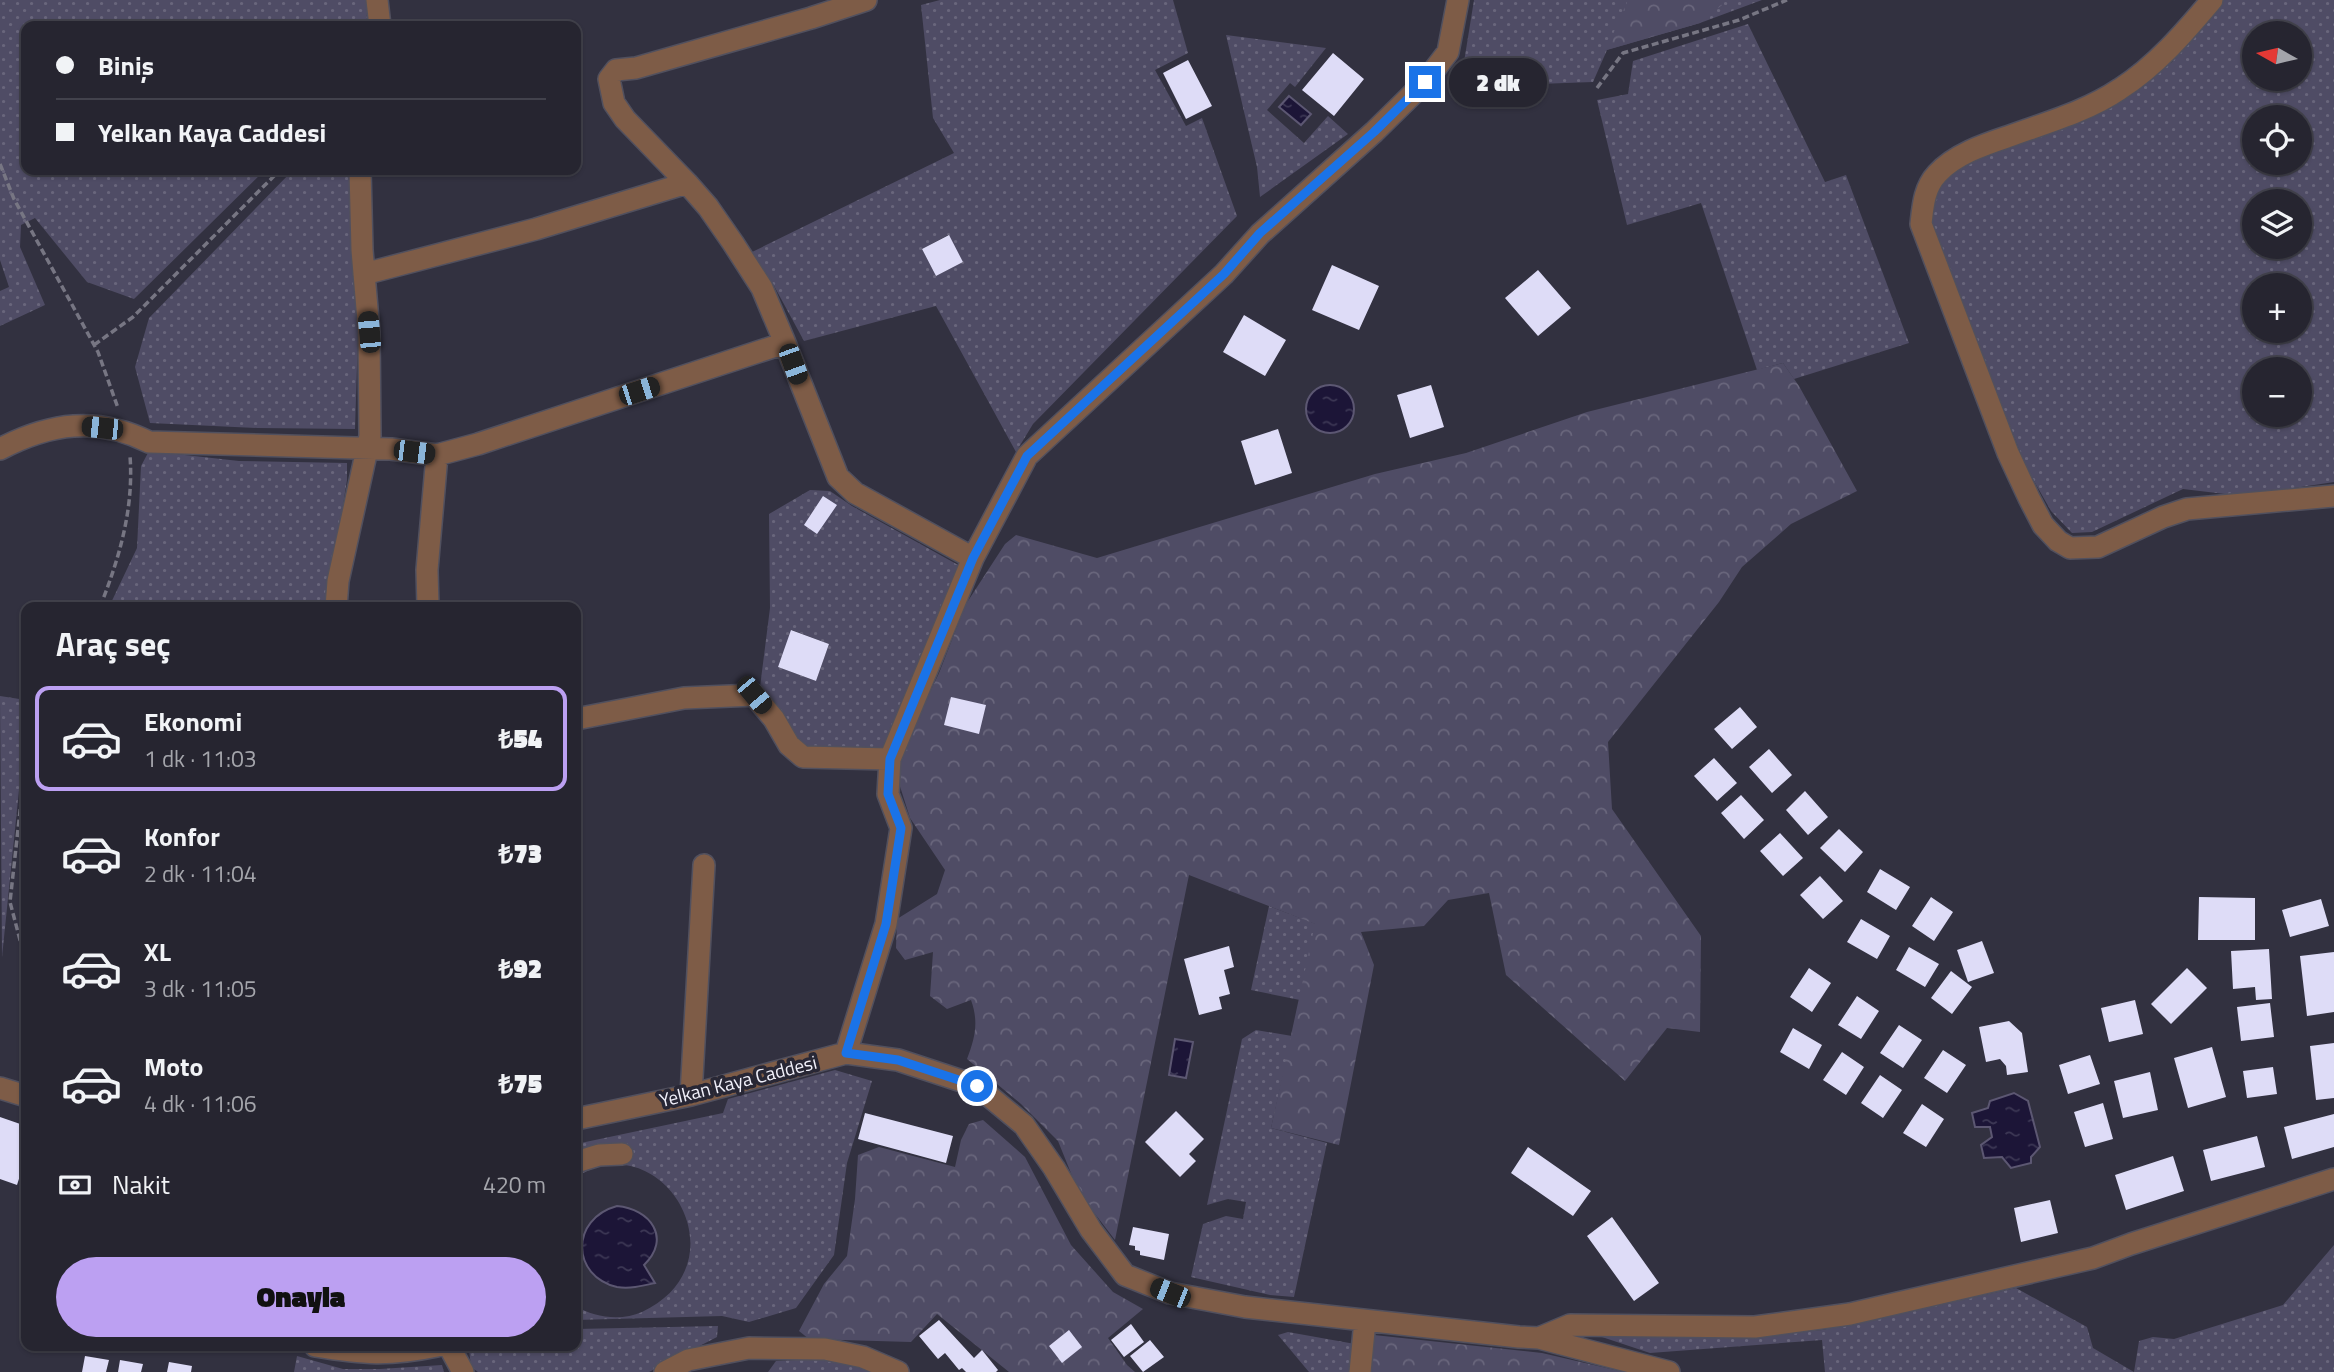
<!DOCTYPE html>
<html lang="tr">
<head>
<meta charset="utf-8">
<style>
  body { margin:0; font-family:"Titillium Web",sans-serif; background:#2e2d38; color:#f1f3f6; height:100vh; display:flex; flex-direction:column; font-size:26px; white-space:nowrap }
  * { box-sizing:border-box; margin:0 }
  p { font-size:23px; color:#a4a5ab }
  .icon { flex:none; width:38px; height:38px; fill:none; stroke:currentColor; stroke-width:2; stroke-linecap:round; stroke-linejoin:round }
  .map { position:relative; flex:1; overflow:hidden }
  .sheet { position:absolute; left:21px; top:602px; width:560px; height:749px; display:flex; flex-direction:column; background:#262530; border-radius:14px; box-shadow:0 2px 5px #0004,0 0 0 2px #42424c }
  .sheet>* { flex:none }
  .banner { position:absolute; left:21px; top:21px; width:560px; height:154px; border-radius:14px; box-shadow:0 2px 5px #0004,0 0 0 2px #42424c; display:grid; align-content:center; height:154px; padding:0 35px; background:#262530 }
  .needle { width:46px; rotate:278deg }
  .fabs { position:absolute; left:2242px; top:21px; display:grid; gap:14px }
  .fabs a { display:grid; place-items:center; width:70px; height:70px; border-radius:50%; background:#262530; box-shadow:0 2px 5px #0004,0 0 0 2px #42424c; font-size:35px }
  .end { position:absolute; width:32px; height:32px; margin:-16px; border:9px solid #1a73e8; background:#fff; box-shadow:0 0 0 4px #fff }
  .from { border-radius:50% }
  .bubble { position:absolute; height:49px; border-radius:24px; background:#262530; box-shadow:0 2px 5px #0004,0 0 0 2px #42424c; font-size:23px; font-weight:800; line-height:49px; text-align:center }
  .car { position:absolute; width:21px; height:42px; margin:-21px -10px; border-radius:9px; box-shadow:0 0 5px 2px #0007; background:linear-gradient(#222 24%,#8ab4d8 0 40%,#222 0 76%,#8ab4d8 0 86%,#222 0) }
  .banner b { display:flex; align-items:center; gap:24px; height:66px; font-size:26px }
  .banner b+b { border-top:2px solid #42424c }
  .banner i { width:18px; height:18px; background:#f1f3f6 }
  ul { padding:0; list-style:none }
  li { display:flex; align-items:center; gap:21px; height:105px; margin:0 14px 10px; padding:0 21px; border:4px solid transparent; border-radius:14px }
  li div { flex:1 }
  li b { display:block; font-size:26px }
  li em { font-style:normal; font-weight:800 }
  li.on { border-color:#bca0f2 }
  li>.icon { width:63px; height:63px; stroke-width:1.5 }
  h2 { padding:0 35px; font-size:32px; line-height:84px }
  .pay { display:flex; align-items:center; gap:18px; height:77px; padding:0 35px; font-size:26px }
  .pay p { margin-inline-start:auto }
  .button { display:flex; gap:14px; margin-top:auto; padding:14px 35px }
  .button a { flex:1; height:80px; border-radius:42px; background:#bca0f2; color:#111; font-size:28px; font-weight:800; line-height:80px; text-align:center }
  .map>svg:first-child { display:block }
  .grass { fill:url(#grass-dots); fill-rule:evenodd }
  .forest { fill:url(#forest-crowns) }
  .water { fill:url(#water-ripples); stroke:#5c5772; stroke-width:2 }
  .building { fill:#dedcf7 }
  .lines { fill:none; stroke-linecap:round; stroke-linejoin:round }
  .minor-casing { stroke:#51505e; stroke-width:24 }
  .path { stroke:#777683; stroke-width:3.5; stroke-dasharray:7 3.5; stroke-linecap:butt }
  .minor { stroke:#7e5c47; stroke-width:21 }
  .route { stroke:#1a73e8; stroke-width:9 }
  .labels { text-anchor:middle; stroke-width:7; stroke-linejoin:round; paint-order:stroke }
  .street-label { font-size:19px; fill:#f2f1fb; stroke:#282735 }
</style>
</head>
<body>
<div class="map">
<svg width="2334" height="1372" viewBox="0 0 2334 1372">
  <defs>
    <pattern id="grass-dots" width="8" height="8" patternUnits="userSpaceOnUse" patternTransform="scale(1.75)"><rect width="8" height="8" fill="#4f4c65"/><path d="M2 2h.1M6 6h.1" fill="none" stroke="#69667c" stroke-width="1.8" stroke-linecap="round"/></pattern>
    <pattern id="forest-crowns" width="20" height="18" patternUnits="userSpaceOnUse" patternTransform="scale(1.75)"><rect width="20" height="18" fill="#4f4c65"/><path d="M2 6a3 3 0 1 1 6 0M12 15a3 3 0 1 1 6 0" fill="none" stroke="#69667c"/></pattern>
    <pattern id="water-ripples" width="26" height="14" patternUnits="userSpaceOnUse" patternTransform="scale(1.75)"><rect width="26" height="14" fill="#1c1537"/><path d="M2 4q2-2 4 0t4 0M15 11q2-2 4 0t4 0" fill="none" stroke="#3d3855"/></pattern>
  </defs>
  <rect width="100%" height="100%" fill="#323140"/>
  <path class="grass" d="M 0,0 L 368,0 L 366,26 L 26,26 L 26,170 L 265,170 L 134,299 L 87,282 L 35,218 L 21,225 L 20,247 L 45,305 L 0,326 L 0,291 L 9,287 L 0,260 Z
    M 940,0 L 1173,0 L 1188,53 L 1155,70 L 1186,126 L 1202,118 L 1237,216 L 1033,424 L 1016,452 L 936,306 L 804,341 L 773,284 L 750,253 L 954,153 L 933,118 L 921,5 ZM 948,235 L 963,262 L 936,276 L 922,249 Z
    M 1474,0 L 1762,0 L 1700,23 L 1607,50 L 1593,82 L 1484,86 L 1453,77 L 1464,62 Z
    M 2223,0 L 2334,0 L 2334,482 L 2242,496 L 2183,489 L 2092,532 L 2072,533 L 2051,511 L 2026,467 L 1929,219 L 1935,194 L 1950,175 L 1967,159 L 2101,112 L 2172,62 ZM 2254,33 L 2300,33 L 2300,79 L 2254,79 ZM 2254,117 L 2300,117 L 2300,163 L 2254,163 ZM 2254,201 L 2300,201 L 2300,247 L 2254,247 ZM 2254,285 L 2300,285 L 2300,331 L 2254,331 ZM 2254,369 L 2300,369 L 2300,415 L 2254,415 Z
    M 1748,24 L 1825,182 L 1846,175 L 1909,343 L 1794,379 L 1783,363 L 1757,370 L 1701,203 L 1627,225 L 1597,100 L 1628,94 L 1633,61 Z
    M 1226,35 L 1326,48 L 1295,87 L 1290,83 L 1267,110 L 1304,143 L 1328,116 L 1348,134 L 1260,197 L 1257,167 Z
    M 293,170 L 351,170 L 358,333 L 355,429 L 258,428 L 150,423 L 135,367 L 149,318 Z
    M 149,451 L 239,461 L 347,463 L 347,480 L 327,607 L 109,607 L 137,548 L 141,466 Z
    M 810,490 L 830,491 L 852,506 L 960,566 L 890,730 L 885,752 L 808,747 L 796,738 L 778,707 L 760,687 L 770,608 L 769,514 ZM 792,630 L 829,644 L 816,681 L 778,667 Z
    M 0,696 L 26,700 L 26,744 L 23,751 L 2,957 Z
    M 1269,906 L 1316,924 L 1300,1000 L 1251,990 Z
    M 1256,1030 L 1292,1036 L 1271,1128 L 1327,1143 L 1294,1297 L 1270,1295 L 1191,1277 L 1203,1224 L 1226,1216 L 1243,1219 L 1246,1202 L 1228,1199 L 1207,1205 L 1242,1039 Z
    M 835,1070 L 872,1081 L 847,1163 L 834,1255 L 796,1308 L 749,1322 L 722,1316 L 576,1320 L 576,1306 C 594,1318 622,1321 642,1312 C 746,1263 663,1122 576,1177 L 576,1144 L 723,1113 L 728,1099 Z
    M 2334,1245 L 2334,1372 L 1825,1372 L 1822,1340 L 1650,1353 L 1599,1336 L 1600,1330 L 1760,1334 L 1822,1330 L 2016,1288 L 2087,1327 L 2093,1348 L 2134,1372 L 2139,1341 L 2153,1337 L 2174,1339 L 2283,1305 Z
    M 718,1326 L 717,1337 L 649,1372 L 478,1372 L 471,1367 L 469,1349 L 484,1346 L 576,1346 L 576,1329 Z
    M 1288,1332 L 1355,1344 L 1353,1372 L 1309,1372 L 1278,1335 Z
    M 297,1356 L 343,1369 L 380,1369 L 442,1365 L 444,1372 L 294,1372 Z
    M 816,1359 L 861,1363 L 883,1372 L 768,1372 L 776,1361 Z"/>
  <path class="forest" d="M 1628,0 L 1722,0 L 1722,5 L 1700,23 L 1606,50 Z
    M 1783,363 L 1799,386 L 1857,491 L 1791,524 L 1742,567 L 1719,602 L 1608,742 L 1612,809 L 1701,936 L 1700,1032 L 1667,1028 L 1625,1081 L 1506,975 L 1489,893 L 1448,900 L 1424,926 L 1361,932 L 1374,965 L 1339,1145 L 1271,1128 L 1315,924 L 1189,875 L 1115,1240 L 1079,1193 L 1058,1141 L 1021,1104 L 967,1059 C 975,1038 979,1022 971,1000 L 947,1009 L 930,996 L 933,952 L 905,960 L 896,948 L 897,919 L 937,894 L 945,870 L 910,818 L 898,780 L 900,755 L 939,673 L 966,604 L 1005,544 L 1016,535 L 1097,558 L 1375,474 L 1466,453 L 1587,412 Z
    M 983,1120 L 1025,1157 L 1071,1245 L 1113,1292 L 1143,1309 L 1108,1338 L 1127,1365 L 1135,1372 L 1009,1372 L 937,1314 L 911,1342 L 809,1339 L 799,1331 L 824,1284 L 847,1256 L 855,1199 L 858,1155 L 879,1147 L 955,1167 L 961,1140 L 969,1124 Z
    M 1374,1335 L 1542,1353 L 1624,1372 L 1369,1372 Z"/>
  <path class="water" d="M 1289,96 L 1311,114 L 1301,125 L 1279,107 Z
    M1306 409a24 24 0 1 1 48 0a24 24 0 1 1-48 0Z
    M 1175,1039 L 1193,1042 L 1186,1078 L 1169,1075 Z
    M 2014,1093 L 2028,1101 L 2040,1147 L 2031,1157 L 2031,1163 L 2011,1168 L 2002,1157 L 1984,1158 L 1981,1145 L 1992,1137 L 1990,1127 L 1975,1127 L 1972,1113 L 1988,1108 L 1990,1101 Z
    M 617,1206 C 650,1209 672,1238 644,1265 L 655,1283 C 642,1286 630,1289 617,1287 C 571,1276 570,1219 617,1206 Z"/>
  <path class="building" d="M 1333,53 L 1364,79 L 1334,116 L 1302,90 Z
    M 1188,60 L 1212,106 L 1186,119 L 1163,73 Z
    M 949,235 L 963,262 L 936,276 L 922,249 Z
    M 1332,265 L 1379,286 L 1359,330 L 1312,310 Z
    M 1538,270 L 1571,308 L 1538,336 L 1505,298 Z
    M 1244,315 L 1286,340 L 1265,376 L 1223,352 Z
    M 1431,385 L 1444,427 L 1410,438 L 1397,395 Z
    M 1278,429 L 1292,473 L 1255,485 L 1241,441 Z
    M 823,496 L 837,505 L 817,534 L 804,525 Z
    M 791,630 L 829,644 L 816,681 L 778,667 Z
    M 951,697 L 986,705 L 979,734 L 944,725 Z
    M 1740,707 L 1757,727 L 1732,749 L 1714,729 Z
    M 1769,749 L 1792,775 L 1772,793 L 1749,767 Z
    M 1714,758 L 1737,783 L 1717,801 L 1694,776 Z
    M 1805,791 L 1828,817 L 1808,835 L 1786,810 Z
    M 1741,795 L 1764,820 L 1744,839 L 1721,813 Z
    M 1839,829 L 1863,852 L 1845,872 L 1820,848 Z
    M 1780,833 L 1803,858 L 1783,876 L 1760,851 Z
    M 1880,869 L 1910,887 L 1896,910 L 1867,892 Z
    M 1820,876 L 1843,901 L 1823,919 L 1800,895 Z
    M 1931,897 L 1953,912 L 1934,941 L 1912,926 Z
    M 2199,897 L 2255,898 L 2255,940 L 2198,940 Z
    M 2321,899 L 2329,926 L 2290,937 L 2282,910 Z
    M 1861,919 L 1890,936 L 1877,959 L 1847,942 Z
    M 1982,941 L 1994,973 L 1968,982 L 1957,950 Z
    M 1229,946 L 1234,967 L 1224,970 L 1230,994 L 1219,997 L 1222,1009 L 1199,1015 L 1184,959 Z
    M 1909,947 L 1939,964 L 1925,987 L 1896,970 Z
    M 2269,949 L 2272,999 L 2256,1000 L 2255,987 L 2233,989 L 2231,951 Z
    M 2334,952 L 2334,1012 L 2307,1016 L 2300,956 Z
    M 1809,968 L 1831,983 L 1812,1012 L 1790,997 Z
    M 2187,968 L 2207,988 L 2171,1024 L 2151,1004 Z
    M 1951,971 L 1972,987 L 1952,1014 L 1931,998 Z
    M 1857,996 L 1879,1011 L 1861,1039 L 1838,1025 Z
    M 2135,1000 L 2143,1034 L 2109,1042 L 2101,1008 Z
    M 2270,1003 L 2274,1037 L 2241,1041 L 2237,1007 Z
    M 2009,1021 L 2022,1033 L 2028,1072 L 2007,1075 L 2006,1066 L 2000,1059 L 1986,1062 L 1979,1027 Z
    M 1899,1025 L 1922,1040 L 1903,1068 L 1880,1053 Z
    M 1793,1028 L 1822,1045 L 1809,1069 L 1780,1052 Z
    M 2334,1043 L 2334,1098 L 2316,1100 L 2310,1046 Z
    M 2212,1047 L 2226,1097 L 2188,1108 L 2174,1058 Z
    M 1943,1050 L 1966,1065 L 1947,1093 L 1924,1078 Z
    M 1842,1052 L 1864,1067 L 1846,1095 L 1823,1080 Z
    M 2090,1055 L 2100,1084 L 2068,1094 L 2059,1065 Z
    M 2273,1067 L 2277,1094 L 2247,1098 L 2243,1071 Z
    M 2150,1072 L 2158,1110 L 2123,1118 L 2114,1081 Z
    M 1880,1075 L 1902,1090 L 1883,1118 L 1861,1103 Z
    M 2103,1103 L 2113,1139 L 2085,1147 L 2074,1112 Z
    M 1922,1104 L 1944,1119 L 1926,1147 L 1903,1133 Z
    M 1176,1111 L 1204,1139 L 1189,1154 L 1196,1161 L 1180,1177 L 1145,1142 Z
    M 865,1113 L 953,1136 L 946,1163 L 858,1139 Z
    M 2334,1114 L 2334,1147 L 2292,1159 L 2284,1127 Z
    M 0,1117 L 26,1126 L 26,1157 L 17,1185 L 0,1179 Z
    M 2257,1136 L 2265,1167 L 2211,1181 L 2203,1150 Z
    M 1528,1147 L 1591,1191 L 1573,1216 L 1511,1173 Z
    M 2173,1156 L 2184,1191 L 2126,1210 L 2115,1175 Z
    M 2050,1200 L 2058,1233 L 2021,1242 L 2014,1208 Z
    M 1612,1217 L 1659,1283 L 1634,1301 L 1587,1236 Z
    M 1133,1227 L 1169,1234 L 1164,1260 L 1140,1255 L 1140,1251 L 1135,1250 L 1135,1246 L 1129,1245 Z
    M 26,1298 L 26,1329 L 25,1329 L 19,1299 Z
    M 939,1320 L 974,1358 L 982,1350 L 998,1370 L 996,1372 L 966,1372 L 962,1368 L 959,1370 L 945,1353 L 938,1359 L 919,1336 Z
    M 1131,1324 L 1144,1342 L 1124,1357 L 1111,1340 Z
    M 1069,1330 L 1082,1347 L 1062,1363 L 1049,1346 Z
    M 1150,1340 L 1164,1357 L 1143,1372 L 1130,1356 Z
    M 85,1356 L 109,1360 L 106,1372 L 82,1372 Z
    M 120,1360 L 143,1364 L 141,1372 L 118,1372 Z
    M 169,1362 L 192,1366 L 191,1372 L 167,1372 Z"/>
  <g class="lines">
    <defs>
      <path id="minor" d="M 377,0 L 380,26
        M 2212,0 C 2185,32 2156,66 2120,89 C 2086,112 2045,123 2007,137 C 1983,145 1954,155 1937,174 C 1924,188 1923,206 1921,224 L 2008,453 L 2029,498 L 2043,525 L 2058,541 L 2070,548 L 2098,547 L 2163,517 L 2187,509 L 2334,496
        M 364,274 L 536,229 L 687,183
        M 785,343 L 762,288 L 733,243 L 708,207 L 687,183 L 625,119 L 614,103 L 609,79 L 616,70 L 636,68 L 811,18 L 866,0
        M 0,449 C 50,423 97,416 149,442 L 391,449 L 437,455 L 478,444 L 785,343 L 838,477 L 855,493 L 973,558
        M 336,607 L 338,581 L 370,436 L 369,332 L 362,250 L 360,170
        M 428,607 L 427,570 L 437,455
        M 576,719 L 684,698 L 754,695 L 774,719 L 789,745 L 803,757 L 890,759
        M 846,1053 L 898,1060 L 977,1086 L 1024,1125 L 1054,1168 L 1091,1230 L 1125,1275 L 1170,1293 L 1245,1307 L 1519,1337 L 1539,1338 L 1570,1325 L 1755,1327 L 1850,1314 L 2093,1258 L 2131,1244 L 2334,1179
        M 0,1088 L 26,1096
        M 691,1095 L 704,865
        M 576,1119 L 691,1095 L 846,1053 L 886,924 L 901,828 L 888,794 L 890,759 L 973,558 L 1027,456 L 1224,274 L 1260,234 L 1374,132 L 1425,82 L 1448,52 L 1458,0
        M 576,1162 L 599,1155 L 622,1154
        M 1539,1338 L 1669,1372
        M 315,1346 C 363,1354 389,1356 437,1346
        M 449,1346 L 463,1372
        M 665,1372 L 688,1360 L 749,1348 L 825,1349 L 863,1357 L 898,1372
        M 1360,1372 L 1365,1321"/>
    </defs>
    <use href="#minor" class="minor-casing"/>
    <path class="path" d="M 1597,88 L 1623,53 L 1739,20 L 1787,0
      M 0,164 L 14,199 L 98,352 L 118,408
      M 94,345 L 133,317 L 280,170
      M 100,607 C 119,559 134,509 130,456
      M 26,757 L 10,902 L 20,940 L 26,944"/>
    <use href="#minor" class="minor"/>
  </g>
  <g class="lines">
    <path class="route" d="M 977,1086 L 898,1060 L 846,1053 L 886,924 L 901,828 L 888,794 L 890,759 L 973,558 L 1027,456 L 1224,274 L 1260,233 L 1374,132 L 1425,82"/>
  </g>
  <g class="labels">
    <g class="street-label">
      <text transform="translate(738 1081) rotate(-14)" y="7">Yelkan Kaya Caddesi</text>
    </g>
  </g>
</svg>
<div class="fabs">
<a><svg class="needle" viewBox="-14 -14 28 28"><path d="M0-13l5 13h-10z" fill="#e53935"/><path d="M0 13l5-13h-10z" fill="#a4a5ab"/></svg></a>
<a><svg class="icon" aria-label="locate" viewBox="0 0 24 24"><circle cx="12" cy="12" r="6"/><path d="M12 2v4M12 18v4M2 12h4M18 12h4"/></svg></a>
<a><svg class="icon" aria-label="layers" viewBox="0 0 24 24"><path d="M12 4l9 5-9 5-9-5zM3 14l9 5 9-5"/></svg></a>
<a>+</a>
<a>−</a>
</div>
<i class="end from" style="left:977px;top:1086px"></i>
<i class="end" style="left:1425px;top:82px"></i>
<div class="bubble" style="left:1449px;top:58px;width:98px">2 dk</div>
<i class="car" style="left:369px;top:332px;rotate:355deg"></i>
<i class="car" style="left:793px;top:364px;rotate:160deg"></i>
<i class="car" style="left:639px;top:391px;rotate:72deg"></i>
<i class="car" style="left:102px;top:428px;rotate:276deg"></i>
<i class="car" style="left:414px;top:452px;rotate:97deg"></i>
<i class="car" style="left:754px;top:695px;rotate:140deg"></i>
<i class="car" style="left:1170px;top:1293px;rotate:292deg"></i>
<div class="banner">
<b><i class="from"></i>Biniş</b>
<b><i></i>Yelkan Kaya Caddesi</b>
</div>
<section class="sheet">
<h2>Araç seç</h2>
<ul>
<li class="on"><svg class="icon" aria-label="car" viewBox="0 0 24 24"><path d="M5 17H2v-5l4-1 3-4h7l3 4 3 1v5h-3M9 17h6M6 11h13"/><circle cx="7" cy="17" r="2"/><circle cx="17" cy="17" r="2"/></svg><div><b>Ekonomi</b><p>1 dk · 11:03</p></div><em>₺54</em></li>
<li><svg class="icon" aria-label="car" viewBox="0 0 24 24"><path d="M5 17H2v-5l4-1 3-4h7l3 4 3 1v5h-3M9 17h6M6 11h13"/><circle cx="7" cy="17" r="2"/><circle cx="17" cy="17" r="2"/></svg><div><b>Konfor</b><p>2 dk · 11:04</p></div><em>₺73</em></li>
<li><svg class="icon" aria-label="car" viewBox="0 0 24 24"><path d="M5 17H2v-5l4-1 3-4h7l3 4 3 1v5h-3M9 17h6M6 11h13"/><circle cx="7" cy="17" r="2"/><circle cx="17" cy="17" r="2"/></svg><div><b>XL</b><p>3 dk · 11:05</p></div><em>₺92</em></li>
<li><svg class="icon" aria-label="car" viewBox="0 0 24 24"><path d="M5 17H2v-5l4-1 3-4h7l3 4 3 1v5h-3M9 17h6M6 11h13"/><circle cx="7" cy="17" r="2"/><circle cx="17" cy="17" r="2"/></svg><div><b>Moto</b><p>4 dk · 11:06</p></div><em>₺75</em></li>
</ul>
<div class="pay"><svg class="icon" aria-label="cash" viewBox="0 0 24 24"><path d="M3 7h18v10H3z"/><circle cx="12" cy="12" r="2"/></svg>Nakit<p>420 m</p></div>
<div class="button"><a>Onayla</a></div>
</section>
</div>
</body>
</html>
